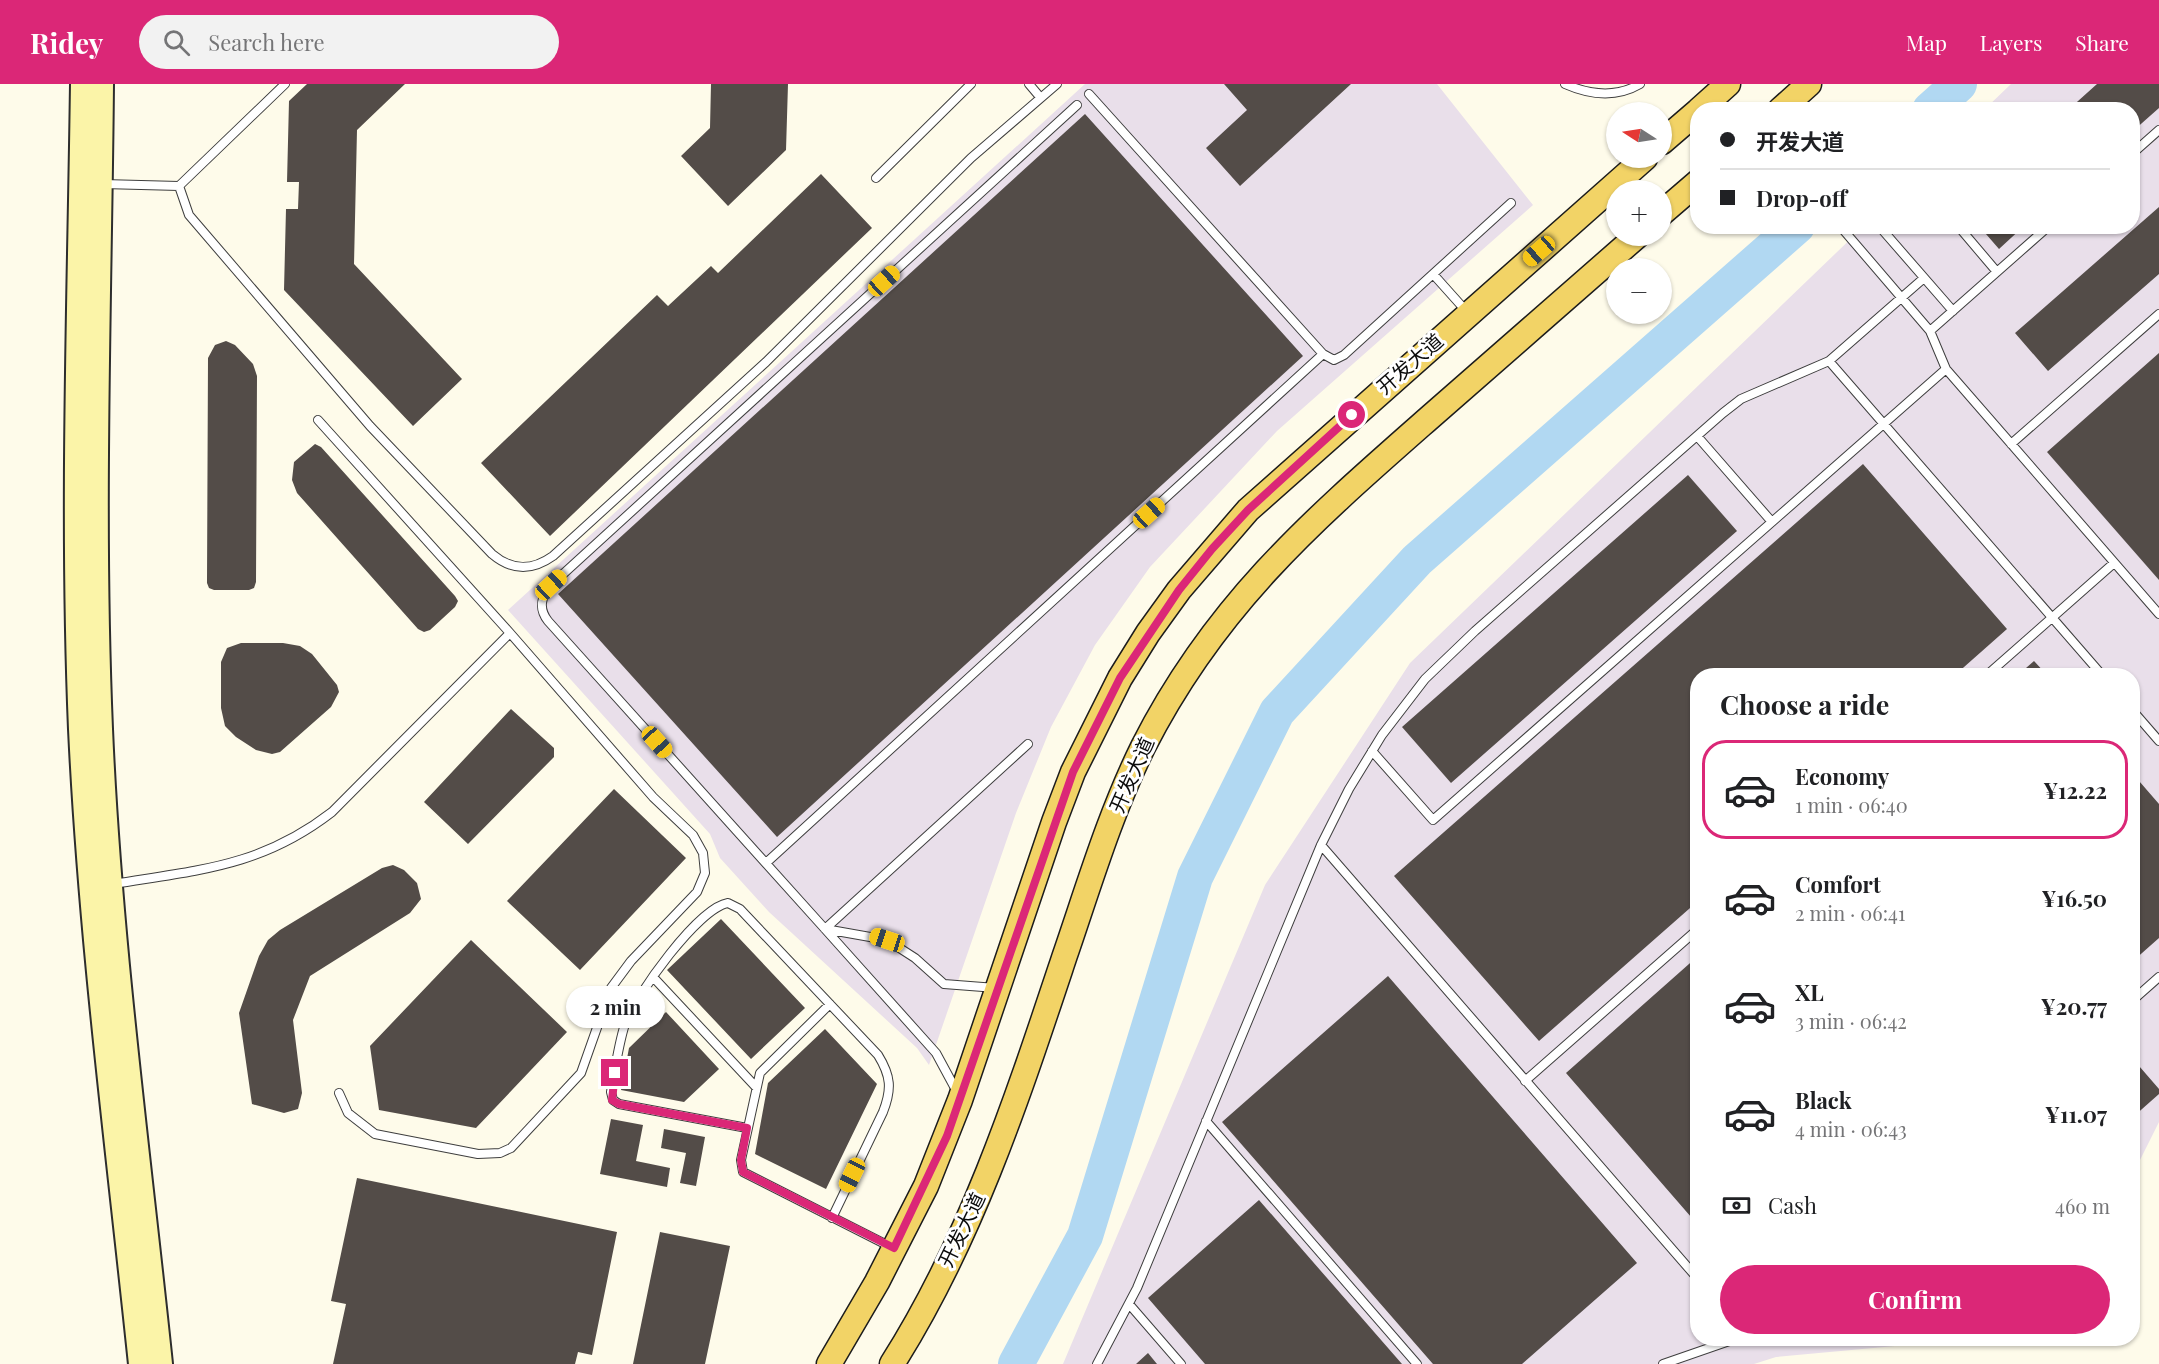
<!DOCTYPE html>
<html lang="en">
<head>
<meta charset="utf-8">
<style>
  body { margin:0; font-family:"Playfair Display","Noto Sans SC",serif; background:#f2f2f2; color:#202124; height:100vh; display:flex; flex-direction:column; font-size:22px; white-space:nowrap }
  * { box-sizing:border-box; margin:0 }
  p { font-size:20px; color:#757577 }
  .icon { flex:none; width:33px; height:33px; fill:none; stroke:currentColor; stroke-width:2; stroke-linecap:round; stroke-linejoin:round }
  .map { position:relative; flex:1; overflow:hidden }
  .drawer { position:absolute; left:1690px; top:584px; width:450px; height:678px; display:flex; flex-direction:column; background:#fff; border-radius:24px; box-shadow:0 2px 4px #0004 }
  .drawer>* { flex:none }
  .hud { position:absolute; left:1690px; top:18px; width:450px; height:132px; border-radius:24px; box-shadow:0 2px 4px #0004; display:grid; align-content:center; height:132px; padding:0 30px; background:#fff }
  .needle { width:39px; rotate:282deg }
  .tools { position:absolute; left:1606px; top:18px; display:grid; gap:12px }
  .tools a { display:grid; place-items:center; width:66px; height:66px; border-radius:50%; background:#fff; box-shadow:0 2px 4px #0004; font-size:30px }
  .end { position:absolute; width:27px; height:27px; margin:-14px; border:8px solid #db2777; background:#fff; box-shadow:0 0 0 3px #fff }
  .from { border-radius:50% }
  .bubble { position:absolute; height:42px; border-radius:21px; background:#fff; box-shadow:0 2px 4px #0004; font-size:20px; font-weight:700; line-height:42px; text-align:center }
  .car { position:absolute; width:18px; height:36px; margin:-18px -9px; border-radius:8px; box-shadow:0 0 4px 2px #0007; background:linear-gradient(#f5c518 24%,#345 0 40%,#f5c518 0 76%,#345 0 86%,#f5c518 0) }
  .hud b { display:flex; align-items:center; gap:21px; height:57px; font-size:22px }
  .hud b+b { border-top:2px solid #e0e0e0 }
  .hud i { width:15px; height:15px; background:#202124 }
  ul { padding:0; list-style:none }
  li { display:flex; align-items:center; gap:18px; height:99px; margin:0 12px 9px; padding:0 18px; border:3px solid transparent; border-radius:24px }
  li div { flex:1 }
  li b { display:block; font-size:22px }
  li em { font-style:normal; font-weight:700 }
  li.on { border-color:#db2777 }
  li>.icon { width:54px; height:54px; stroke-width:1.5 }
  h2 { padding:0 30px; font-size:27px; line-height:72px }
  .pay { display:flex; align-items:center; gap:15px; height:66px; padding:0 30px; font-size:22px }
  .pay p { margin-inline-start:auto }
  .cta { display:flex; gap:12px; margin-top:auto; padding:12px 30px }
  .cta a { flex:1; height:69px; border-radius:36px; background:#db2777; color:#fff; font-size:24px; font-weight:700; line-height:69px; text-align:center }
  header { display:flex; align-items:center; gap:36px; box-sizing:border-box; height:84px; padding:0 30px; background:#db2777; color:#fff }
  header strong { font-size:28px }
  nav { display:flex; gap:33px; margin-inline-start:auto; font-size:21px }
  .search { width:420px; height:54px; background:#f2f2f2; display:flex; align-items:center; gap:15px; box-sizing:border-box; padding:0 21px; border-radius:33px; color:#757577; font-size:22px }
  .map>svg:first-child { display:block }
  .industrial { fill:#e9dfea }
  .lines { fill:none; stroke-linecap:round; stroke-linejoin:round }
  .river { stroke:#b1d8f2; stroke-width:36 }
  .building { fill:#534c48 }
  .lane-casing { stroke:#3e3e3e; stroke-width:10 }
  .secondary-casing { stroke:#2d2d2d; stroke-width:26 }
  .primary-casing { stroke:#1c1c1c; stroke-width:27 }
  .lane { stroke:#fff; stroke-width:8 }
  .secondary { stroke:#fbf4a8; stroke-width:22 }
  .primary { stroke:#f2d366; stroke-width:24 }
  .route { stroke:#db2777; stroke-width:8 }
  .labels { text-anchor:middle; stroke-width:6; stroke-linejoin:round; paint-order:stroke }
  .street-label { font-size:20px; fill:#0b0b0b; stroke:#fff }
</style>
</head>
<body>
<header>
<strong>Ridey</strong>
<div class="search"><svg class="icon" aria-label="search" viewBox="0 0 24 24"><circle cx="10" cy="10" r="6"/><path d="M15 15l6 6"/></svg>Search here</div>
<nav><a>Map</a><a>Layers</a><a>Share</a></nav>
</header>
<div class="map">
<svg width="2159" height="1280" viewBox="0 0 2159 1280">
  <rect width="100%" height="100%" fill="#fefbea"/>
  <path class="industrial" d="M 1085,0 L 1437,0 L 1533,121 L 1277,347 L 1150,483 L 1095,561 L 1051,643 L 1016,729 L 929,981 L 917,964 L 769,828 L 720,774 L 710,750 L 508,526 Z
    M 2011,0 L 2159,0 L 2159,1038 L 2133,1090 L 2133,591 L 1698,591 L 1698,1254 L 1982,1254 L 1776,1273 L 1754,1280 L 1063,1280 L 1265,801 L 1410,579 L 1863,143 L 2133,142 L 2133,26 L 1985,25 Z"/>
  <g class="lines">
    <path class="river" d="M 1930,26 L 1959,0
      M 1016,1280 L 1085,1152 L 1195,793 L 1277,628 L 1417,476 L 1797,142"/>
  </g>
  <path class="building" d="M 307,0 L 405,0 L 357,46 L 354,180 L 462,295 L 413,342 L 284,206 L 286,125 L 298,125 L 299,98 L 287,98 L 289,17 Z
    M 711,0 L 788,0 L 786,66 L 728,122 L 681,72 L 710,44 Z
    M 1224,0 L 1351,0 L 1240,102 L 1206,64 L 1247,26 Z
    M 2097,0 L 2159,0 L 2159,24 L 2133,47 L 2133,26 L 2068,26 Z
    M 1085,30 L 1303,272 L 777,753 L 558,510 Z
    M 821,90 L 872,144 L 550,452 L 481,379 L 657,211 L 668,222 L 711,182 L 718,189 Z
    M 2159,123 L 2159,190 L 2048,287 L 2015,249 Z
    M 1979,142 L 2024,142 L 1999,165 Z
    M 226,257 L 235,261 L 253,280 L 257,292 L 256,498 L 254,504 L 249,506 L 214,506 L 209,504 L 207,499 L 208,274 L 215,261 Z
    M 2159,269 L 2159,496 L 2047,368 Z
    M 315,360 L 321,363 L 455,512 L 458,517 L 455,523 L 430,546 L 424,548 L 418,545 L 297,409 L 292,396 L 294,378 Z
    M 1863,380 L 2007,545 L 1955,591 L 1698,591 L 1698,817 L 1539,957 L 1394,792 Z
    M 1688,391 L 1737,447 L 1451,699 L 1402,643 Z
    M 241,559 L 283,559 L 300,562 L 312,570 L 337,601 L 339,608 L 331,623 L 280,668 L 272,670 L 256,666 L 236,653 L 225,642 L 221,624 L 221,578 L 227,564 Z
    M 2034,577 L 2047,591 L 2018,591 Z
    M 511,625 L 554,664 L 554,673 L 468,760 L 424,718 Z
    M 2133,690 L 2159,720 L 2159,854 L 2133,877 Z
    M 614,705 L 686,774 L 580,886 L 507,817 Z
    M 393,781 L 404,786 L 417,799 L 421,815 L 410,829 L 310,892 L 293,936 L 302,1009 L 298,1025 L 284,1029 L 252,1020 L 239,929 L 259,872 L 268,856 L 280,846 L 382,784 Z
    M 721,835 L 805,924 L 751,975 L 667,886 Z
    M 471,856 L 567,948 L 476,1044 L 379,1026 L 370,962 Z
    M 1698,872 L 1698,1141 L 1566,989 Z
    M 1388,892 L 1637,1179 L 1522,1280 L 1433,1280 L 1222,1038 Z
    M 666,928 L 719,985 L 684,1018 L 621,1006 L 629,964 Z
    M 825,945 L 877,1000 L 826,1105 L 755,1070 L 768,999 Z
    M 2133,975 L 2159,1005 L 2159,1010 L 2133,1033 Z
    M 611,1035 L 643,1041 L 636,1077 L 670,1084 L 667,1103 L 600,1090 Z
    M 664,1045 L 705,1053 L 696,1102 L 680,1099 L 686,1069 L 661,1064 Z
    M 357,1094 L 617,1148 L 592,1271 L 578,1268 L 575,1280 L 333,1280 L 346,1220 L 331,1217 Z
    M 1259,1116 L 1402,1280 L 1205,1280 L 1148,1214 Z
    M 660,1148 L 730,1162 L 705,1280 L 633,1280 Z
    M 1148,1269 L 1157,1280 L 1136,1280 Z"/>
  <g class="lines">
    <defs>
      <path id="lane" d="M 1029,0 L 1040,13
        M 1565,0 C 1590,11 1616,14 1640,0
        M 1089,10 L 1323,270 L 1334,276 L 1344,271 L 1511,119
        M 2133,69 L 2159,46
        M 876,94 L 971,0
        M 103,100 L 179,102 L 285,0
        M 179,102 L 189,131 L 370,342 L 492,470 C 512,487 532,487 553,472 L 766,278 L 971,74 L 1057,0
        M 1840,142 L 1930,247
        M 1879,142 L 1953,227
        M 1958,142 L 1997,188
        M 2049,142 L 1930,247 L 1946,285 L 2159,530
        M 1433,190 L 1467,228
        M 1829,277 L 2102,591
        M 318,336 L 510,549 L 653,713 L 693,751 L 703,769 L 705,789 L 697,808 L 631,877 L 611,904 L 581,989 L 511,1064 L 500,1069 L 478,1070 L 375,1050 L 348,1029 L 339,1009
        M 1697,352 L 1772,438
        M 2011,360 L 2159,230
        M 1987,591 L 2114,479
        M 2133,627 L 2159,657
        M 1028,660 L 825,845 L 548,537 C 538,524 541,513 551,501 L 1077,21
        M 1372,667 L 1433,736 L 1946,285
        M 1321,761 L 1698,1195
        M 766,779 L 1323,270
        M 113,800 C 198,786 261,783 332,728 L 510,549
        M 825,845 L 936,969 L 956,1006
        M 825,845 L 887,856 L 915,874 L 944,900 L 996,904
        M 653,893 L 755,1002
        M 2133,916 L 2159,893
        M 830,920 L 760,989 L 741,1076 L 743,1088 L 893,1164
        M 1525,997 L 1698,845
        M 1206,1037 L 1417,1280
        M 747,1044 L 619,1020 L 613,1016 L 611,1008 C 615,986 618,962 625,940 C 636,911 698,824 728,819 L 740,825 L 878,971 C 891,992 892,1005 883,1028 L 832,1134
        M 1129,1220 L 1181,1280
        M 1886,1254 L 1893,1254
        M 1097,1280 L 1137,1204 L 1321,761 L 1349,705 L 1382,651 L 1425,595 L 1475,547 L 1723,329 L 1741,315 L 1829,277 L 1924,194
        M 1663,1280 L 1738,1254"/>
      <path id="secondary" d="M 82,0 C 79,215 71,430 80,645 C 90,857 118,1069 140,1280
        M 102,0 C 100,215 92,430 101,645 C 110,857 139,1069 161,1280"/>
      <path id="primary" d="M 1699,26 L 1728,0
        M 1780,26 L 1809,0
        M 1662,58 L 1698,27
        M 1662,129 L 1698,98
        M 829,1280 L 877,1198 L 926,1102 L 960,1016 L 1054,738 L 1073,688 L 1120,594 L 1148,549 L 1179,506 L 1248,426 L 1645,74
        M 892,1280 C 972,1154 1018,1012 1065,871 C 1089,801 1110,730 1143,663 C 1215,521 1311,438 1428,335 C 1498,274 1567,213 1637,152"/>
    </defs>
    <use href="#lane" class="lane-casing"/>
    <use href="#secondary" class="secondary-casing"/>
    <use href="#primary" class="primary-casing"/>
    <use href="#lane" class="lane"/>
    <use href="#secondary" class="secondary"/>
    <use href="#primary" class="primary"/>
  </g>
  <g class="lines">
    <path class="route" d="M 615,989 L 612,1016 L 619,1020 L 747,1044 L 741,1076 L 743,1088 L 894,1164 L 947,1052 L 1073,688 L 1120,594 L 1179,506 L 1212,465 L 1248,426 L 1352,331"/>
  </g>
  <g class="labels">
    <g class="street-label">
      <text transform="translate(1410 280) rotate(-41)" y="7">开发大道</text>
      <text transform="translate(1132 691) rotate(-66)" y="7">开发大道</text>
      <text transform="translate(962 1146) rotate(-64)" y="7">开发大道</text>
    </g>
  </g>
</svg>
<div class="tools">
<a><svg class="needle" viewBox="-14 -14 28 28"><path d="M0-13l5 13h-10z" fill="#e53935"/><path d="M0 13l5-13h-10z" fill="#757577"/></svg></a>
<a>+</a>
<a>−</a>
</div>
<i class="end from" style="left:1352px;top:331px"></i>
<i class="end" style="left:615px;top:989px"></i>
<div class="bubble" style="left:566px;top:902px;width:99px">2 min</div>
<i class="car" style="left:1539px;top:167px;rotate:229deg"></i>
<i class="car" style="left:884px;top:197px;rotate:48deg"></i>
<i class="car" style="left:1149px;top:429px;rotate:48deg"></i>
<i class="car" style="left:551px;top:501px;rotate:47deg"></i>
<i class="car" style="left:657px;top:658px;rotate:138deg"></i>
<i class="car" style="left:887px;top:856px;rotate:288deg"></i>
<i class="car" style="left:852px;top:1091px;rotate:206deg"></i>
<div class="hud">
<b><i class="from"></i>开发大道</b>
<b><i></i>Drop-off</b>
</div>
<section class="drawer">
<h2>Choose a ride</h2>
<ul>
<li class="on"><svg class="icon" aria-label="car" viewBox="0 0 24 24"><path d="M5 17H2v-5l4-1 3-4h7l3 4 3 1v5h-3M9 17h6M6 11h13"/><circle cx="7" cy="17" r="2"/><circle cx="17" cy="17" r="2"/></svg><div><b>Economy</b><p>1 min · 06:40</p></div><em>¥12.22</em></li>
<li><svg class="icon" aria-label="car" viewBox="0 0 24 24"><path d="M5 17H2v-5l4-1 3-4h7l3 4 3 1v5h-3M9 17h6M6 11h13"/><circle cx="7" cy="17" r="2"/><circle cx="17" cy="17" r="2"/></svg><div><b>Comfort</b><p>2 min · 06:41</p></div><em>¥16.50</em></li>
<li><svg class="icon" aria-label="car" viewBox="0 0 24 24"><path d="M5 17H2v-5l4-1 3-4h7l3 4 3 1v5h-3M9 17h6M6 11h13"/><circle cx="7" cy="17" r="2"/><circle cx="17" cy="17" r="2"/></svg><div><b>XL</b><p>3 min · 06:42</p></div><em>¥20.77</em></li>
<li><svg class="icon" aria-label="car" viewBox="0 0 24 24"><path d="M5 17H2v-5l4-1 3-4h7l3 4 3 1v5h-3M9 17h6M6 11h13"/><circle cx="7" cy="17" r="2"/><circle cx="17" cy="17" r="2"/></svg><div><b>Black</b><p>4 min · 06:43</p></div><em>¥11.07</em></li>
</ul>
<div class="pay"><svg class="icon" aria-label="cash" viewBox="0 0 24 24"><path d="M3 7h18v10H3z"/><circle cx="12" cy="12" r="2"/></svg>Cash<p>460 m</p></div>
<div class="cta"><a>Confirm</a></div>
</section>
</div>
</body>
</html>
